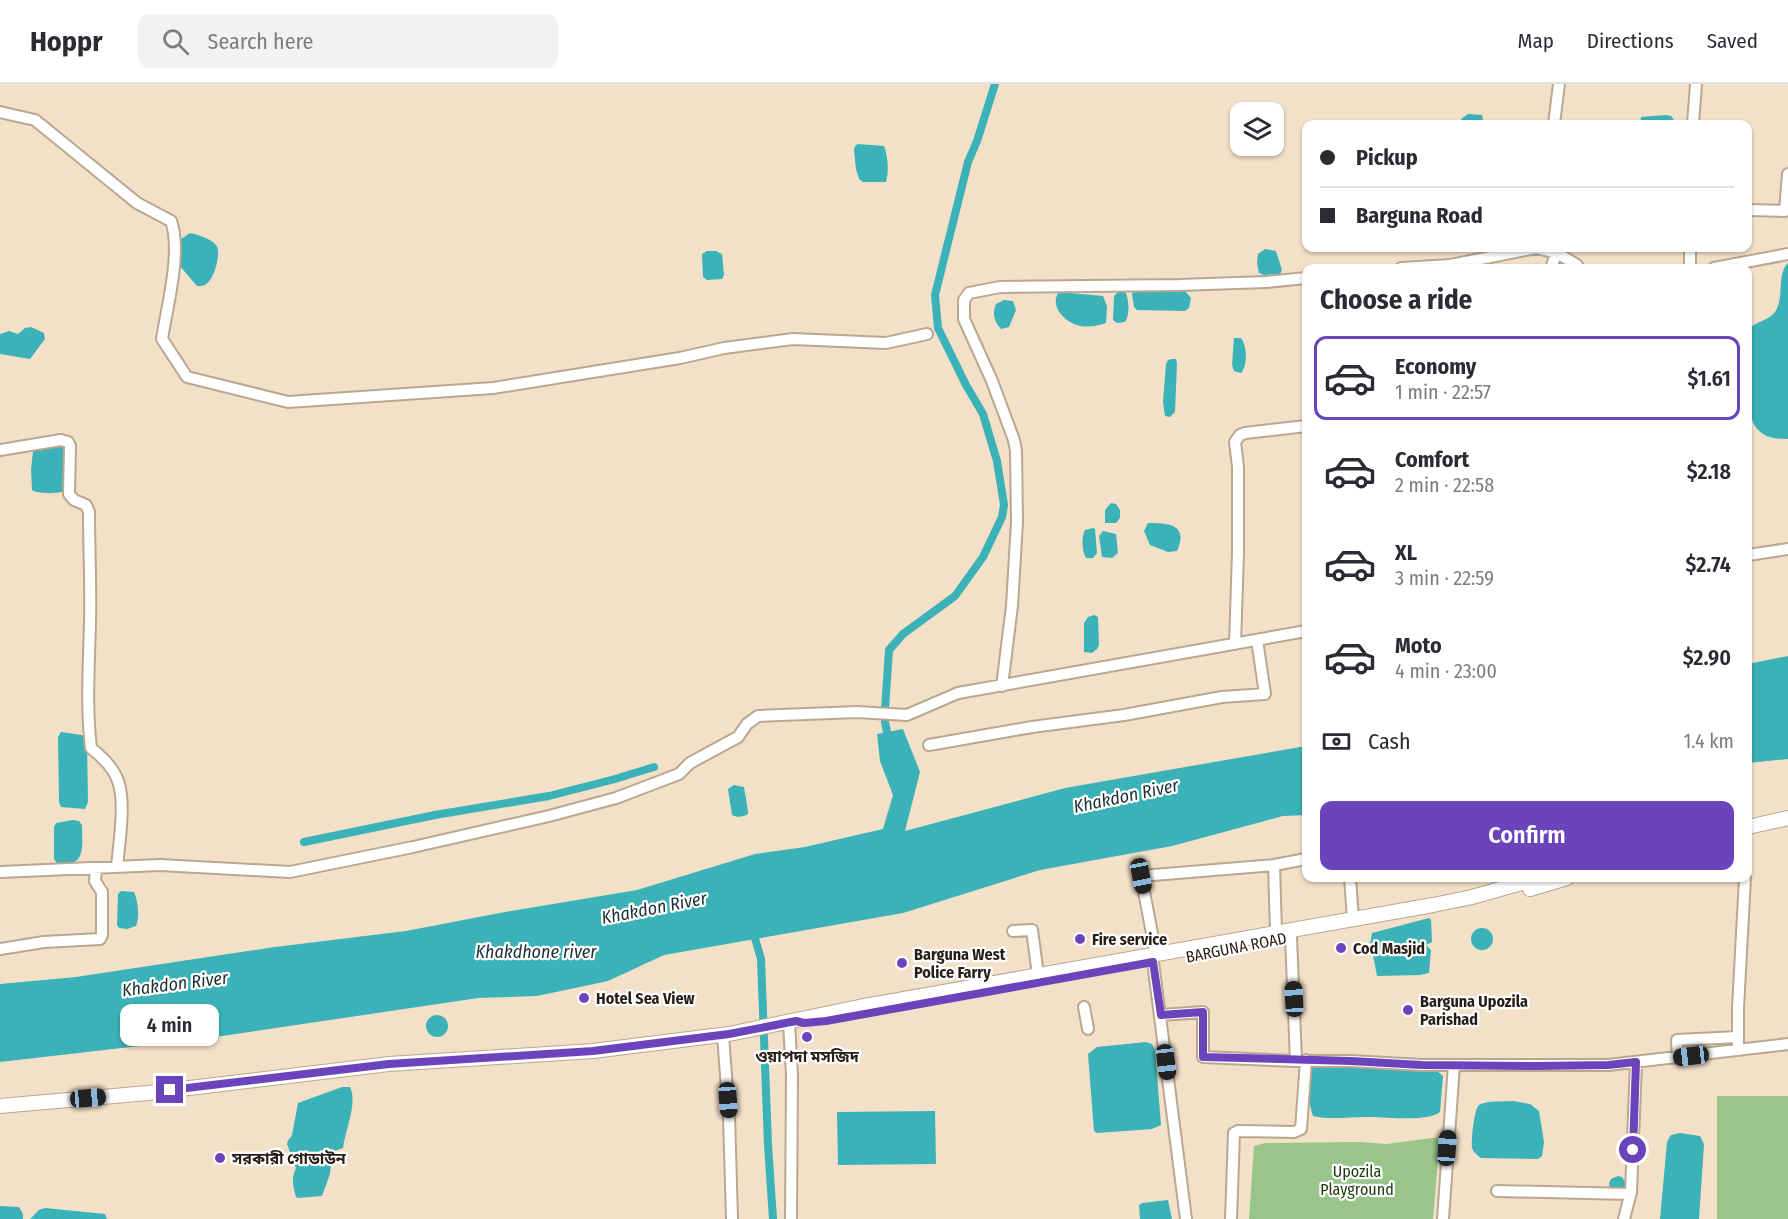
<!DOCTYPE html>
<html lang="en">
<head>
<meta charset="utf-8">
<style>
  body { margin:0; font-family:"Fira Sans Condensed","Noto Sans Bengali",sans-serif; background:#f2f2f3; color:#2b2b33; height:100vh; display:flex; flex-direction:column; font-size:22px; white-space:nowrap }
  * { box-sizing:border-box; margin:0 }
  p { font-size:20px; color:#7c7c81 }
  .icon { flex:none; width:33px; height:33px; fill:none; stroke:currentColor; stroke-width:2; stroke-linecap:round; stroke-linejoin:round }
  .map { position:relative; flex:1; overflow:hidden }
  .side { position:absolute; left:1302px; top:180px; width:450px; height:618px; display:flex; flex-direction:column; background:#fff; border-radius:12px; box-shadow:0 2px 4px #0004 }
  .side>* { flex:none }
  .top-card { position:absolute; left:1302px; top:36px; width:450px; height:132px; border-radius:12px; box-shadow:0 2px 4px #0004; display:grid; align-content:center; height:132px; padding:0 18px; background:#fff }
  .tools { position:absolute; left:1230px; top:18px; display:grid; gap:12px }
  .tools a { display:grid; place-items:center; width:54px; height:54px; border-radius:12px; background:#fff; box-shadow:0 2px 4px #0004; font-size:30px }
  .end { position:absolute; width:27px; height:27px; margin:-14px; border:8px solid #6b44bc; background:#fff; box-shadow:0 0 0 3px #fff }
  .from { border-radius:50% }
  .bubble { position:absolute; height:42px; border-radius:12px; background:#fff; box-shadow:0 2px 4px #0004; font-size:20px; font-weight:600; line-height:42px; text-align:center }
  .car { position:absolute; width:18px; height:36px; margin:-18px -9px; border-radius:8px; box-shadow:0 0 4px 2px #0007; background:linear-gradient(#222 24%,#8ab4d8 0 40%,#222 0 76%,#8ab4d8 0 86%,#222 0) }
  .top-card b { display:flex; align-items:center; gap:21px; height:57px; font-size:22px }
  .top-card b+b { border-top:2px solid #e1e1e2 }
  .top-card i { width:15px; height:15px; background:#2b2b33 }
  ul { padding:0; list-style:none }
  li { display:flex; align-items:center; gap:18px; height:84px; margin:0 12px 9px; padding:0 6px; border:3px solid transparent; border-radius:12px }
  li div { flex:1 }
  li b { display:block; font-size:22px }
  li em { font-style:normal; font-weight:600 }
  li.current { border-color:#6b44bc }
  li>.icon { width:54px; height:54px; stroke-width:1.5 }
  h2 { padding:0 18px; font-size:27px; line-height:72px }
  .pay { display:flex; align-items:center; gap:15px; height:66px; padding:0 18px; font-size:22px }
  .pay p { margin-inline-start:auto }
  .primary-button { display:flex; gap:12px; margin-top:auto; padding:12px 18px }
  .primary-button a { flex:1; height:69px; border-radius:12px; background:#6b44bc; color:#fff; font-size:24px; font-weight:600; line-height:69px; text-align:center }
  header { display:flex; align-items:center; gap:36px; box-sizing:border-box; height:84px; padding:0 30px; background:#fff; border-bottom:2px solid #e1e1e2 }
  header strong { font-size:28px }
  nav { display:flex; gap:33px; margin-inline-start:auto; font-size:21px }
  .search { width:420px; height:54px; background:#f2f2f3; display:flex; align-items:center; gap:15px; box-sizing:border-box; padding:0 21px; border-radius:12px; color:#7c7c81; font-size:22px }
  .map>svg:first-child { display:block }
  .green { fill:#99c58a }
  .water { fill:#3ab2b7 }
  .lines { fill:none; stroke-linecap:round; stroke-linejoin:round }
  .canal { stroke:#3ab2b7; stroke-width:8 }
  .minor-casing { stroke:#b9a790; stroke-width:14 }
  .major-casing { stroke:#b9a790; stroke-width:16 }
  .minor { stroke:#fff; stroke-width:10 }
  .major { stroke:#fff; stroke-width:14 }
  .route { stroke:#6b44bc; stroke-width:8 }
  .poi-dot { fill:#6b44bc; stroke:#fff; stroke-width:2 }
  .labels { text-anchor:middle; stroke-width:4.5; stroke-linejoin:round; paint-order:stroke }
  .poi-label { font-size:16px; font-weight:bold; fill:#251f16; stroke:#fff; text-anchor:start }
  .street-label { font-size:16px; fill:#251f16; stroke:#fff }
  .park-label { font-size:16px; fill:#1a390c; stroke:#fff }
  .water-label { font-size:18px; font-style:italic; fill:#1b3031; stroke:#fff }
</style>
</head>
<body>
<header>
<strong>Hoppr</strong>
<div class="search"><svg class="icon" aria-label="search" viewBox="0 0 24 24"><circle cx="10" cy="10" r="6"/><path d="M15 15l6 6"/></svg>Search here</div>
<nav><a>Map</a><a>Directions</a><a>Saved</a></nav>
</header>
<div class="map">
<svg width="1788" height="1135" viewBox="0 0 1788 1135">
  <rect width="100%" height="100%" fill="#f3e0c8"/>
  <path class="green" d="M 1717,1012 L 1788,1012 L 1788,1135 L 1717,1135 Z
    M 1440,1053 L 1433,1135 L 1249,1135 L 1254,1062 L 1265,1059 L 1359,1058 L 1386,1060 Z"/>
  <path class="water" d="M 1468,30 L 1482,31 L 1484,40 L 1461,40 L 1461,35 Z
    M 1666,31 L 1671,32 L 1677,40 L 1640,40 L 1641,33 Z
    M 858,60 L 884,62 C 888,72 889,88 886,98 L 863,98 L 859,95 L 856,85 L 854,66 L 855,62 Z
    M 190,149 C 197,150 211,155 216,161 C 222,168 214,196 206,200 C 204,202 200,202 197,202 L 179,181 L 181,155 Z
    M 1265,165 L 1276,167 L 1282,186 L 1280,190 L 1264,191 L 1259,189 L 1257,179 L 1258,170 Z
    M 707,167 L 716,167 L 722,170 L 724,191 L 722,195 L 707,196 L 703,193 L 702,170 Z
    M 1788,179 L 1788,355 C 1777,355 1765,354 1757,345 C 1741,324 1747,272 1748,246 C 1755,237 1767,238 1775,228 C 1785,214 1776,191 1788,179 Z
    M 1183,205 L 1191,214 L 1189,224 L 1185,227 L 1137,226 L 1134,223 L 1132,210 L 1134,207 Z
    M 1123,207 L 1126,209 C 1129,217 1130,231 1125,238 L 1117,239 L 1113,236 L 1114,212 L 1118,208 Z
    M 1059,208 L 1103,212 L 1107,222 L 1106,239 C 1098,242 1086,244 1077,241 C 1064,237 1049,221 1059,208 Z
    M 1004,216 L 1013,217 L 1016,226 L 1009,243 L 1001,245 C 994,237 992,230 996,220 Z
    M 31,243 L 44,249 L 45,255 L 30,275 L 0,270 L 0,250 L 9,247 L 18,250 L 25,244 Z
    M 1234,254 L 1241,254 C 1247,262 1248,281 1241,289 L 1234,287 L 1232,281 Z
    M 1172,275 L 1176,275 L 1177,279 L 1175,328 L 1170,333 L 1165,332 L 1163,318 L 1166,280 L 1168,276 Z
    M 46,362 L 64,363 L 66,402 L 65,407 C 57,410 38,410 32,406 L 31,385 L 33,368 Z
    M 1111,419 L 1116,420 L 1120,426 L 1120,434 L 1116,439 L 1105,439 L 1105,426 Z
    M 1148,439 C 1168,439 1189,440 1177,467 L 1168,468 L 1150,461 L 1144,447 Z
    M 1093,444 L 1095,445 L 1097,469 L 1093,474 L 1086,474 C 1082,467 1081,454 1085,446 Z
    M 1103,447 L 1116,450 L 1118,469 L 1112,474 L 1102,473 L 1099,452 Z
    M 1094,531 L 1098,533 L 1099,561 L 1097,565 L 1092,569 L 1084,568 L 1084,539 L 1088,533 Z
    M 1788,572 L 1788,675 L 1748,679 L 1748,580 Z
    M 903,645 L 920,688 L 905,747 L 1065,704 L 1306,662 L 1306,731 L 1283,732 L 1172,762 L 1040,786 L 903,829 L 664,871 L 608,897 L 537,912 L 478,914 L 209,954 L 0,978 L 0,900 L 76,893 L 275,863 L 406,847 L 505,828 L 637,806 L 755,770 L 805,763 L 883,745 L 893,711 L 880,677 L 877,650 Z
    M 61,648 L 82,651 L 87,659 L 88,718 L 85,725 L 61,723 L 59,718 L 58,653 Z
    M 734,701 L 744,703 L 748,727 L 748,730 C 743,733 737,734 732,731 L 728,705 Z
    M 73,736 L 79,737 L 82,741 C 82,761 87,785 57,779 L 54,775 L 54,743 L 56,739 Z
    M 121,807 L 134,808 C 138,817 140,833 136,842 L 127,845 L 119,844 L 117,841 L 118,810 Z
    M 1429,834 L 1431,836 L 1432,858 L 1426,861 L 1431,866 L 1429,889 L 1420,891 L 1377,892 L 1373,871 L 1376,863 L 1370,860 L 1372,849 Z
    M1471 855a11 11 0 1 1 22 0a11 11 0 1 1-22 0Z
    M426 942a11 11 0 1 1 22 0a11 11 0 1 1-22 0Z
    M 1146,958 L 1152,960 L 1155,966 L 1161,1041 L 1152,1045 L 1097,1049 L 1094,1047 L 1088,970 L 1097,963 Z
    M 1341,980 L 1437,987 L 1443,992 L 1440,1028 C 1426,1039 1384,1032 1365,1033 C 1348,1033 1330,1036 1313,1032 C 1308,1018 1306,994 1314,981 Z
    M 342,1003 L 350,1003 C 358,1019 345,1047 343,1064 L 332,1068 L 330,1090 L 322,1112 L 298,1114 L 296,1113 C 293,1102 291,1094 296,1084 L 287,1060 L 288,1057 L 292,1051 L 298,1019 Z
    M 1513,1017 L 1530,1020 L 1539,1027 L 1544,1058 L 1542,1072 L 1538,1075 L 1481,1074 C 1477,1071 1474,1069 1472,1064 C 1471,1057 1474,1025 1479,1021 C 1487,1016 1503,1018 1513,1017 Z
    M 935,1027 L 936,1080 L 838,1081 L 837,1028 Z
    M 1680,1049 L 1700,1052 L 1704,1060 L 1699,1135 L 1660,1135 L 1667,1058 L 1671,1051 Z
    M 1618,1092 L 1622,1093 L 1628,1103 L 1628,1107 L 1611,1109 L 1609,1099 L 1611,1095 Z
    M 1168,1116 L 1172,1135 L 1140,1135 L 1139,1121 L 1142,1119 Z
    M 0,1122 L 19,1123 L 23,1130 L 23,1135 L 0,1135 Z
    M 45,1124 L 105,1130 L 107,1135 L 30,1135 L 39,1126 Z"/>
  <g class="lines">
    <path class="canal" d="M 885,625 L 889,566 L 903,550 L 955,512 L 983,473 L 1002,433 L 1004,421 L 997,377 L 983,330 L 966,301 L 938,244 L 935,211 L 968,78 L 977,57 L 995,0
      M 885,638 L 889,659
      M 304,758 L 435,731 L 549,712 L 615,695 L 654,683
      M 752,844 L 761,875 L 768,1061 L 773,1135"/>
    <defs>
      <path id="minor" d="M 0,28 L 35,36 L 137,119 L 171,137 C 182,167 167,223 162,255 L 187,293 L 288,318 L 493,304 L 680,274 L 724,264 L 793,255 L 886,259 L 927,250
        M 1554,40 L 1559,0
        M 1693,40 L 1696,0
        M 1748,126 L 1785,127 L 1788,90
        M 1401,184 L 1450,181 L 1536,164 L 1557,169 L 1577,181 L 1578,184
        M 1552,184 C 1552,176 1557,172 1558,164
        M 1690,184 L 1690,164
        M 1714,184 L 1788,170
        M 0,366 L 61,356 L 68,358 L 70,362 L 69,410 L 74,416 L 86,421 L 89,428 C 89,465 91,503 90,539 C 89,581 86,623 91,664 C 101,672 114,685 118,697 C 126,719 119,759 117,783
        M 1748,471 L 1788,465
        M 1235,560 L 1238,469 L 1238,383 L 1235,358 L 1240,351 L 1245,349 L 1306,342
        M 1002,602 L 1012,522 L 1017,438 L 1016,367 L 1014,356 L 992,297 L 964,235 L 964,216 L 969,209 L 1000,203 L 1179,201 L 1266,198 L 1306,194
        M 929,661 L 1032,643 L 1124,631 L 1222,613 L 1265,610 L 1257,556
        M 1274,781 L 1306,775
        M 0,788 L 160,781 L 290,788 L 413,763 L 549,732 L 616,714 L 679,690 L 690,679 L 738,653 L 747,640 L 758,632 L 857,628 L 907,631 L 958,609 L 1306,547
        M 1350,794 L 1353,835
        M 1013,847 L 1032,846 L 1038,891
        M 1291,853 L 1296,977 L 1351,977 L 1422,981 L 1608,981 L 1788,960
        M 0,865 L 44,858 L 100,855 L 102,851 L 102,808 L 95,797 L 96,784
        M 1156,870 L 1141,792 L 1274,781 L 1276,848
        M 1153,878 L 1186,1135
        M 1084,923 L 1088,945
        M 1161,931 L 1203,928 L 1203,973 L 1296,977
        M 789,939 L 792,991 L 791,1135
        M 723,951 L 729,1032 L 732,1135
        M 1738,966 L 1738,924 L 1745,794
        M 1678,973 L 1677,956 L 1738,953
        M 1497,1107 L 1630,1110
        M 1231,1135 L 1234,1049 L 1238,1047 L 1294,1048 L 1301,1045 L 1306,976
        M 1443,1135 L 1454,981
        M 1624,1135 L 1631,1108 L 1636,978"/>
      <path id="major" d="M 1748,743 L 1788,734
        M 1530,805 L 1567,794
        M 0,1022 L 148,1009 L 389,980 L 593,967 L 729,950 L 859,923 L 1433,821 L 1472,813 L 1539,794"/>
    </defs>
    <use href="#minor" class="minor-casing"/>
    <use href="#major" class="major-casing"/>
    <use href="#minor" class="minor"/>
    <use href="#major" class="major"/>
  </g>
  <g class="lines">
    <path class="route" d="M 170,1006 L 389,980 L 593,967 L 729,950 L 796,937 L 804,939 L 826,937 L 1153,878 L 1161,931 L 1203,928 L 1203,973 L 1351,977 L 1422,981 L 1538,982 L 1608,981 L 1636,978 L 1633,1066"/>
  </g>
  <g class="poi-dot">
    <circle cx="1080" cy="855" r="6"/>
    <circle cx="1341" cy="864" r="6"/>
    <circle cx="902" cy="879" r="6"/>
    <circle cx="584" cy="914" r="6"/>
    <circle cx="1408" cy="926" r="6"/>
    <circle cx="807" cy="953" r="6"/>
    <circle cx="220" cy="1074" r="6"/>
  </g>
  <g class="labels">
    <g class="poi-label">
      <text x="1092" y="861">Fire service</text>
      <text x="1353" y="870">Cod Masjid</text>
      <text x="914" y="876">Barguna West<tspan x="914" dy="18">Police Farry</tspan></text>
      <text x="596" y="920">Hotel Sea View</text>
      <text x="1420" y="923">Barguna Upozila<tspan x="1420" dy="18">Parishad</tspan></text>
      <text x="807" y="978" text-anchor="middle">ওয়াপদা মসজিদ</text>
      <text x="232" y="1080">সরকারী গোডাউন</text>
    </g>
    <g class="street-label">
      <text transform="translate(1236 863) rotate(-11)" y="6">BARGUNA ROAD</text>
    </g>
    <g class="park-label">
      <text x="1357" y="1093">Upozila<tspan x="1357" dy="18">Playground</tspan></text>
    </g>
    <g class="water-label">
      <text transform="translate(1126 712) rotate(-12)" y="6">Khakdon River</text>
      <text transform="translate(654 824) rotate(-11)" y="6">Khakdon River</text>
      <text x="536" y="874">Khakdhone river</text>
      <text transform="translate(175 900) rotate(-7)" y="6">Khakdon River</text>
    </g>
  </g>
</svg>
<div class="tools">
<a><svg class="icon" aria-label="layers" viewBox="0 0 24 24"><path d="M12 4l9 5-9 5-9-5zM3 14l9 5 9-5"/></svg></a>
</div>
<i class="end from" style="left:1633px;top:1066px"></i>
<i class="end" style="left:170px;top:1006px"></i>
<div class="bubble" style="left:120px;top:920px;width:99px">4 min</div>
<i class="car" style="left:1141px;top:792px;rotate:169deg"></i>
<i class="car" style="left:1294px;top:915px;rotate:357deg"></i>
<i class="car" style="left:1691px;top:972px;rotate:263deg"></i>
<i class="car" style="left:1166px;top:978px;rotate:173deg"></i>
<i class="car" style="left:88px;top:1014px;rotate:85deg"></i>
<i class="car" style="left:728px;top:1016px;rotate:176deg"></i>
<i class="car" style="left:1447px;top:1064px;rotate:4deg"></i>
<div class="top-card">
<b><i class="from"></i>Pickup</b>
<b><i></i>Barguna Road</b>
</div>
<section class="side">
<h2>Choose a ride</h2>
<ul>
<li class="current"><svg class="icon" aria-label="car" viewBox="0 0 24 24"><path d="M5 17H2v-5l4-1 3-4h7l3 4 3 1v5h-3M9 17h6M6 11h13"/><circle cx="7" cy="17" r="2"/><circle cx="17" cy="17" r="2"/></svg><div><b>Economy</b><p>1 min · 22:57</p></div><em>$1.61</em></li>
<li><svg class="icon" aria-label="car" viewBox="0 0 24 24"><path d="M5 17H2v-5l4-1 3-4h7l3 4 3 1v5h-3M9 17h6M6 11h13"/><circle cx="7" cy="17" r="2"/><circle cx="17" cy="17" r="2"/></svg><div><b>Comfort</b><p>2 min · 22:58</p></div><em>$2.18</em></li>
<li><svg class="icon" aria-label="car" viewBox="0 0 24 24"><path d="M5 17H2v-5l4-1 3-4h7l3 4 3 1v5h-3M9 17h6M6 11h13"/><circle cx="7" cy="17" r="2"/><circle cx="17" cy="17" r="2"/></svg><div><b>XL</b><p>3 min · 22:59</p></div><em>$2.74</em></li>
<li><svg class="icon" aria-label="car" viewBox="0 0 24 24"><path d="M5 17H2v-5l4-1 3-4h7l3 4 3 1v5h-3M9 17h6M6 11h13"/><circle cx="7" cy="17" r="2"/><circle cx="17" cy="17" r="2"/></svg><div><b>Moto</b><p>4 min · 23:00</p></div><em>$2.90</em></li>
</ul>
<div class="pay"><svg class="icon" aria-label="cash" viewBox="0 0 24 24"><path d="M3 7h18v10H3z"/><circle cx="12" cy="12" r="2"/></svg>Cash<p>1.4 km</p></div>
<div class="primary-button"><a>Confirm</a></div>
</section>
</div>
</body>
</html>
